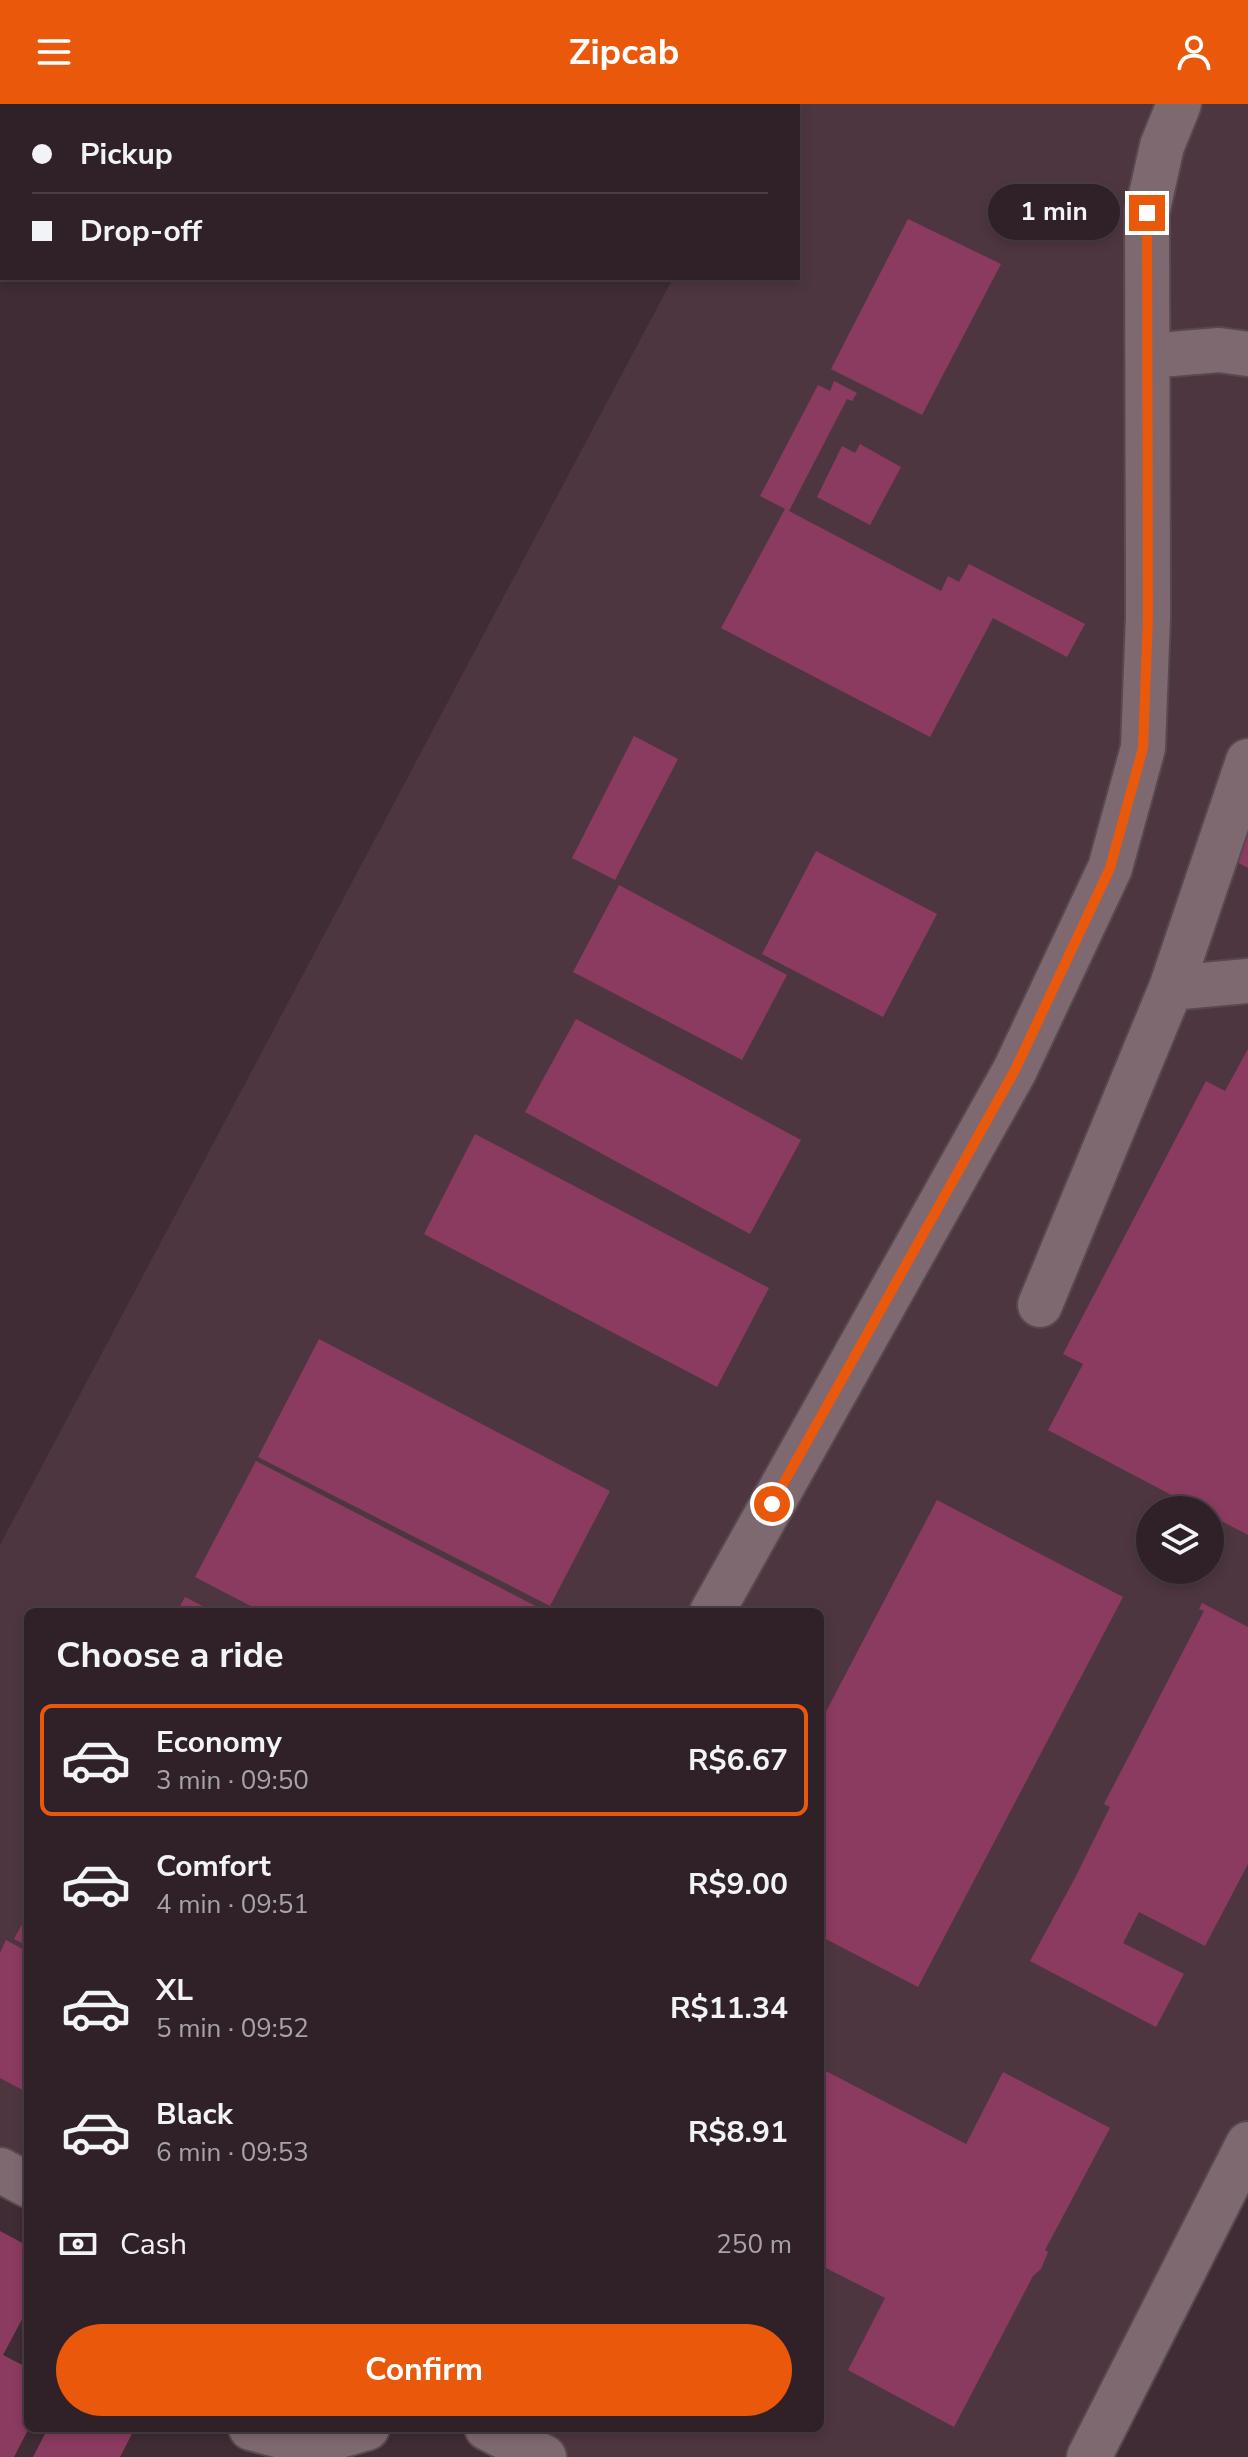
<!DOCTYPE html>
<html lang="en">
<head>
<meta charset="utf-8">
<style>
  body { margin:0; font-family:"Nunito Sans",sans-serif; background:#3b2e33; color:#f1f3f6; height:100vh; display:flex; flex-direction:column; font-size:30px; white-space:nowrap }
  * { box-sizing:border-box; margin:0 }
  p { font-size:26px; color:#a7a3a7 }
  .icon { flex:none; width:44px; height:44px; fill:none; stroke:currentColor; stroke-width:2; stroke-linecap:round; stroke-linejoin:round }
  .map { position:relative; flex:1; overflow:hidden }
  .panel { position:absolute; left:24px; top:1504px; width:800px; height:824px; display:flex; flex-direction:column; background:#2f2127; border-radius:12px; box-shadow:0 4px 12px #0003,0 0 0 2px #4a3e44 }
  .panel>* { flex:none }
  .hud { position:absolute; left:0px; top:0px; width:800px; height:176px; box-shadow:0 4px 12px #0003,0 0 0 2px #4a3e44; display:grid; align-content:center; height:176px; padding:0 32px; background:#2f2127 }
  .tools { position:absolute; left:1136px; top:1392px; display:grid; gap:16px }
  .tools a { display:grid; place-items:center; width:88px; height:88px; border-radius:50%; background:#2f2127; box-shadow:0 4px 12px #0003,0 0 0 2px #4a3e44; font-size:40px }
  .end { position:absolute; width:36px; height:36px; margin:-18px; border:10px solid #ea580c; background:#fff; box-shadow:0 0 0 4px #fff }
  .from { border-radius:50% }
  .bubble { position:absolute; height:56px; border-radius:28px; background:#2f2127; box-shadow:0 4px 12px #0003,0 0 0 2px #4a3e44; font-size:26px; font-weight:700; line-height:56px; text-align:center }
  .hud b { display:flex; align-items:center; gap:28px; height:76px; font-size:30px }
  .hud b+b { border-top:2px solid #4a3e44 }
  .hud i { width:20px; height:20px; background:#f1f3f6 }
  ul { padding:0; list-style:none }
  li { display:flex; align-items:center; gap:24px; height:112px; margin:0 16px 12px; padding:0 16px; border:4px solid transparent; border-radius:12px }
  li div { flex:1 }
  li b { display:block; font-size:30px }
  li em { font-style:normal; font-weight:700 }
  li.active { border-color:#ea580c }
  li>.icon { width:72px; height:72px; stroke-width:1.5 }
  h2 { padding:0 32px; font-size:36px; line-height:96px }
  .pay { display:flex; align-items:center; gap:20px; height:88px; padding:0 32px; font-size:30px }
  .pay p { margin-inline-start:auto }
  .action { display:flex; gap:16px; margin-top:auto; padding:16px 32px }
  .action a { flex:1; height:92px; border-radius:48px; background:#ea580c; color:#fff; font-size:32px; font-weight:700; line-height:92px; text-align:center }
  header { display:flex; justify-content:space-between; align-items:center; height:104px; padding:0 32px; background:#ea580c; color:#fff; font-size:36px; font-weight:700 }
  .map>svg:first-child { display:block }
  .built { fill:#4e3640; fill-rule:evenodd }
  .building { fill:#8b3b60 }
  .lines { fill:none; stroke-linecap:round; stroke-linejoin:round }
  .minor-casing { stroke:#58494e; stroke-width:48 }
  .minor { stroke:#7f6971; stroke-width:44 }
  .route { stroke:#ea580c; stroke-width:10 }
</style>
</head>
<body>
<header><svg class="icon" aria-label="menu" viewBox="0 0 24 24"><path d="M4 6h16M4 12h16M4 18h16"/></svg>Zipcab<svg class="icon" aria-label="person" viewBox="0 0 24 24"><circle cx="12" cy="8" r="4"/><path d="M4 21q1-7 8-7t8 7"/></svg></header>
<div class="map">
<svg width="1248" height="2353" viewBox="0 0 1248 2353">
  <rect width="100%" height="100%" fill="#3f2c34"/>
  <path class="built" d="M 765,0 L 1248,0 L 1248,2056 L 1092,2353 L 555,2353 L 499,2324 L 820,2324 L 820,1508 L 28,1508 L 28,2079 L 0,2064 L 0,1441 L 673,174 L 798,174 L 798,2 ZM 1150,1406 L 1210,1406 L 1210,1466 L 1150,1466 Z"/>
  <path class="building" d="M 908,115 L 1001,160 L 922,311 L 831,265 Z
    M 834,277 L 857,289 L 852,297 L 847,295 L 789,407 L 941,487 L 948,472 L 959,478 L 969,460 L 1085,520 L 1067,553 L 993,514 L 930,633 L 721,524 L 785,405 L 760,392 L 818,281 L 830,287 Z
    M 860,340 L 901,363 L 870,421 L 817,393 L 842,342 L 855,349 Z
    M 634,632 L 678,655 L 615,776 L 572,754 Z
    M 1248,709 L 1248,764 L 1226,752 Z
    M 816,747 L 937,810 L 883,913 L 762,850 Z
    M 619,781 L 787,871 L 742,956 L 573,868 Z
    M 576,915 L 801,1036 L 750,1130 L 525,1008 Z
    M 1248,945 L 1248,1431 L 1210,1411 L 1210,1406 L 1200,1406 L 1048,1326 L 1083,1260 L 1063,1250 L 1206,977 L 1225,987 Z
    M 475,1030 L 769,1184 L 717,1283 L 424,1130 Z
    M 319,1235 L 610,1387 L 550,1502 L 258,1353 Z
    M 256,1357 L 547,1508 L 262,1508 L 195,1473 Z
    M 937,1396 L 1123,1493 L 918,1883 L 820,1832 L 820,1619 Z
    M 185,1493 L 214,1508 L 177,1508 Z
    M 1202,1499 L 1248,1523 L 1248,1760 L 1205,1842 L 1139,1808 L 1123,1839 L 1184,1870 L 1156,1923 L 1030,1857 L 1075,1774 L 1110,1703 L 1104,1700 L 1204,1507 L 1199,1505 Z
    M 28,1809 L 28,1842 L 14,1835 Z
    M 6,1836 L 28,1848 L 28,1989 L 0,1974 L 0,1849 Z
    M 820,1964 L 966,2040 L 1003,1968 L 1110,2024 L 1045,2146 L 1048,2148 L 1041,2165 L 1033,2172 L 954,2323 L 848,2266 L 885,2194 L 820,2161 Z
    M 0,2127 L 28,2142 L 28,2204 L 3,2251 L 28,2264 L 29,2324 L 14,2353 L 0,2353 Z
    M 48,2324 L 135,2324 L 120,2353 L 33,2353 Z"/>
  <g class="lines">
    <defs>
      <path id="minor" d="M 1148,252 L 1219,246 L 1248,250
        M 1171,884 L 1248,657
        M 1040,1201 L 1171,884 L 1248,877
        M 712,1508 L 1015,966 L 1110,764 L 1143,644 L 1148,513 L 1147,109 L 1162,42 L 1179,0
        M 0,2066 L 28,2081
        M 251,2324 L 311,2340 L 367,2324
        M 487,2324 L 544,2353
        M 1089,2353 L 1248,2040"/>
    </defs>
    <use href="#minor" class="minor-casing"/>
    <use href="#minor" class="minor"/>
  </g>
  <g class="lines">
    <path class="route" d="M 772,1400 L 1015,966 L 1110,764 L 1143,644 L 1148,513 L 1147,109"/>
  </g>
</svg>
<div class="tools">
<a><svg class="icon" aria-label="layers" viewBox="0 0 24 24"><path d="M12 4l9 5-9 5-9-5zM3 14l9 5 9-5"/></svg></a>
</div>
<i class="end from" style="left:772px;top:1400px"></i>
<i class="end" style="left:1147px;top:109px"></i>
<div class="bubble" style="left:988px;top:80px;width:132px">1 min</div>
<div class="hud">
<b><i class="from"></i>Pickup</b>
<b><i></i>Drop-off</b>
</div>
<section class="panel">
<h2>Choose a ride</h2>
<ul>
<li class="active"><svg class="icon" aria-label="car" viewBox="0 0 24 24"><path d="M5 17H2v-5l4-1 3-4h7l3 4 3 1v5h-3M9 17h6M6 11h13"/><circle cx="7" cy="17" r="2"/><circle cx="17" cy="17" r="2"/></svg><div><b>Economy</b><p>3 min · 09:50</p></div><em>R$6.67</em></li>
<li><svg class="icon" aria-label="car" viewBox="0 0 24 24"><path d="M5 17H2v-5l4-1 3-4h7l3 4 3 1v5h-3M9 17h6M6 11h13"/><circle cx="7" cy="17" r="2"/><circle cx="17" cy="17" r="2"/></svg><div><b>Comfort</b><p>4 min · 09:51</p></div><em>R$9.00</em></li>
<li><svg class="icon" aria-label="car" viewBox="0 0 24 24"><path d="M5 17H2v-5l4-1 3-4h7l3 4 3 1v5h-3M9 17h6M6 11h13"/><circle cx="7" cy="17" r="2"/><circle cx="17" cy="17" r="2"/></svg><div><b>XL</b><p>5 min · 09:52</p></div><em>R$11.34</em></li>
<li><svg class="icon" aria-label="car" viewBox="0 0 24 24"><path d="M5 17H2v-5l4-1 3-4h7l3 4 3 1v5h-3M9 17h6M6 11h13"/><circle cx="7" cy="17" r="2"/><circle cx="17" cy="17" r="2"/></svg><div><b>Black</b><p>6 min · 09:53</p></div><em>R$8.91</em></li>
</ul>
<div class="pay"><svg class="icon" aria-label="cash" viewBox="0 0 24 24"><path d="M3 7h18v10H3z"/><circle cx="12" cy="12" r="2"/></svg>Cash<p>250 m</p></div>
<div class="action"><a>Confirm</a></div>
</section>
</div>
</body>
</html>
